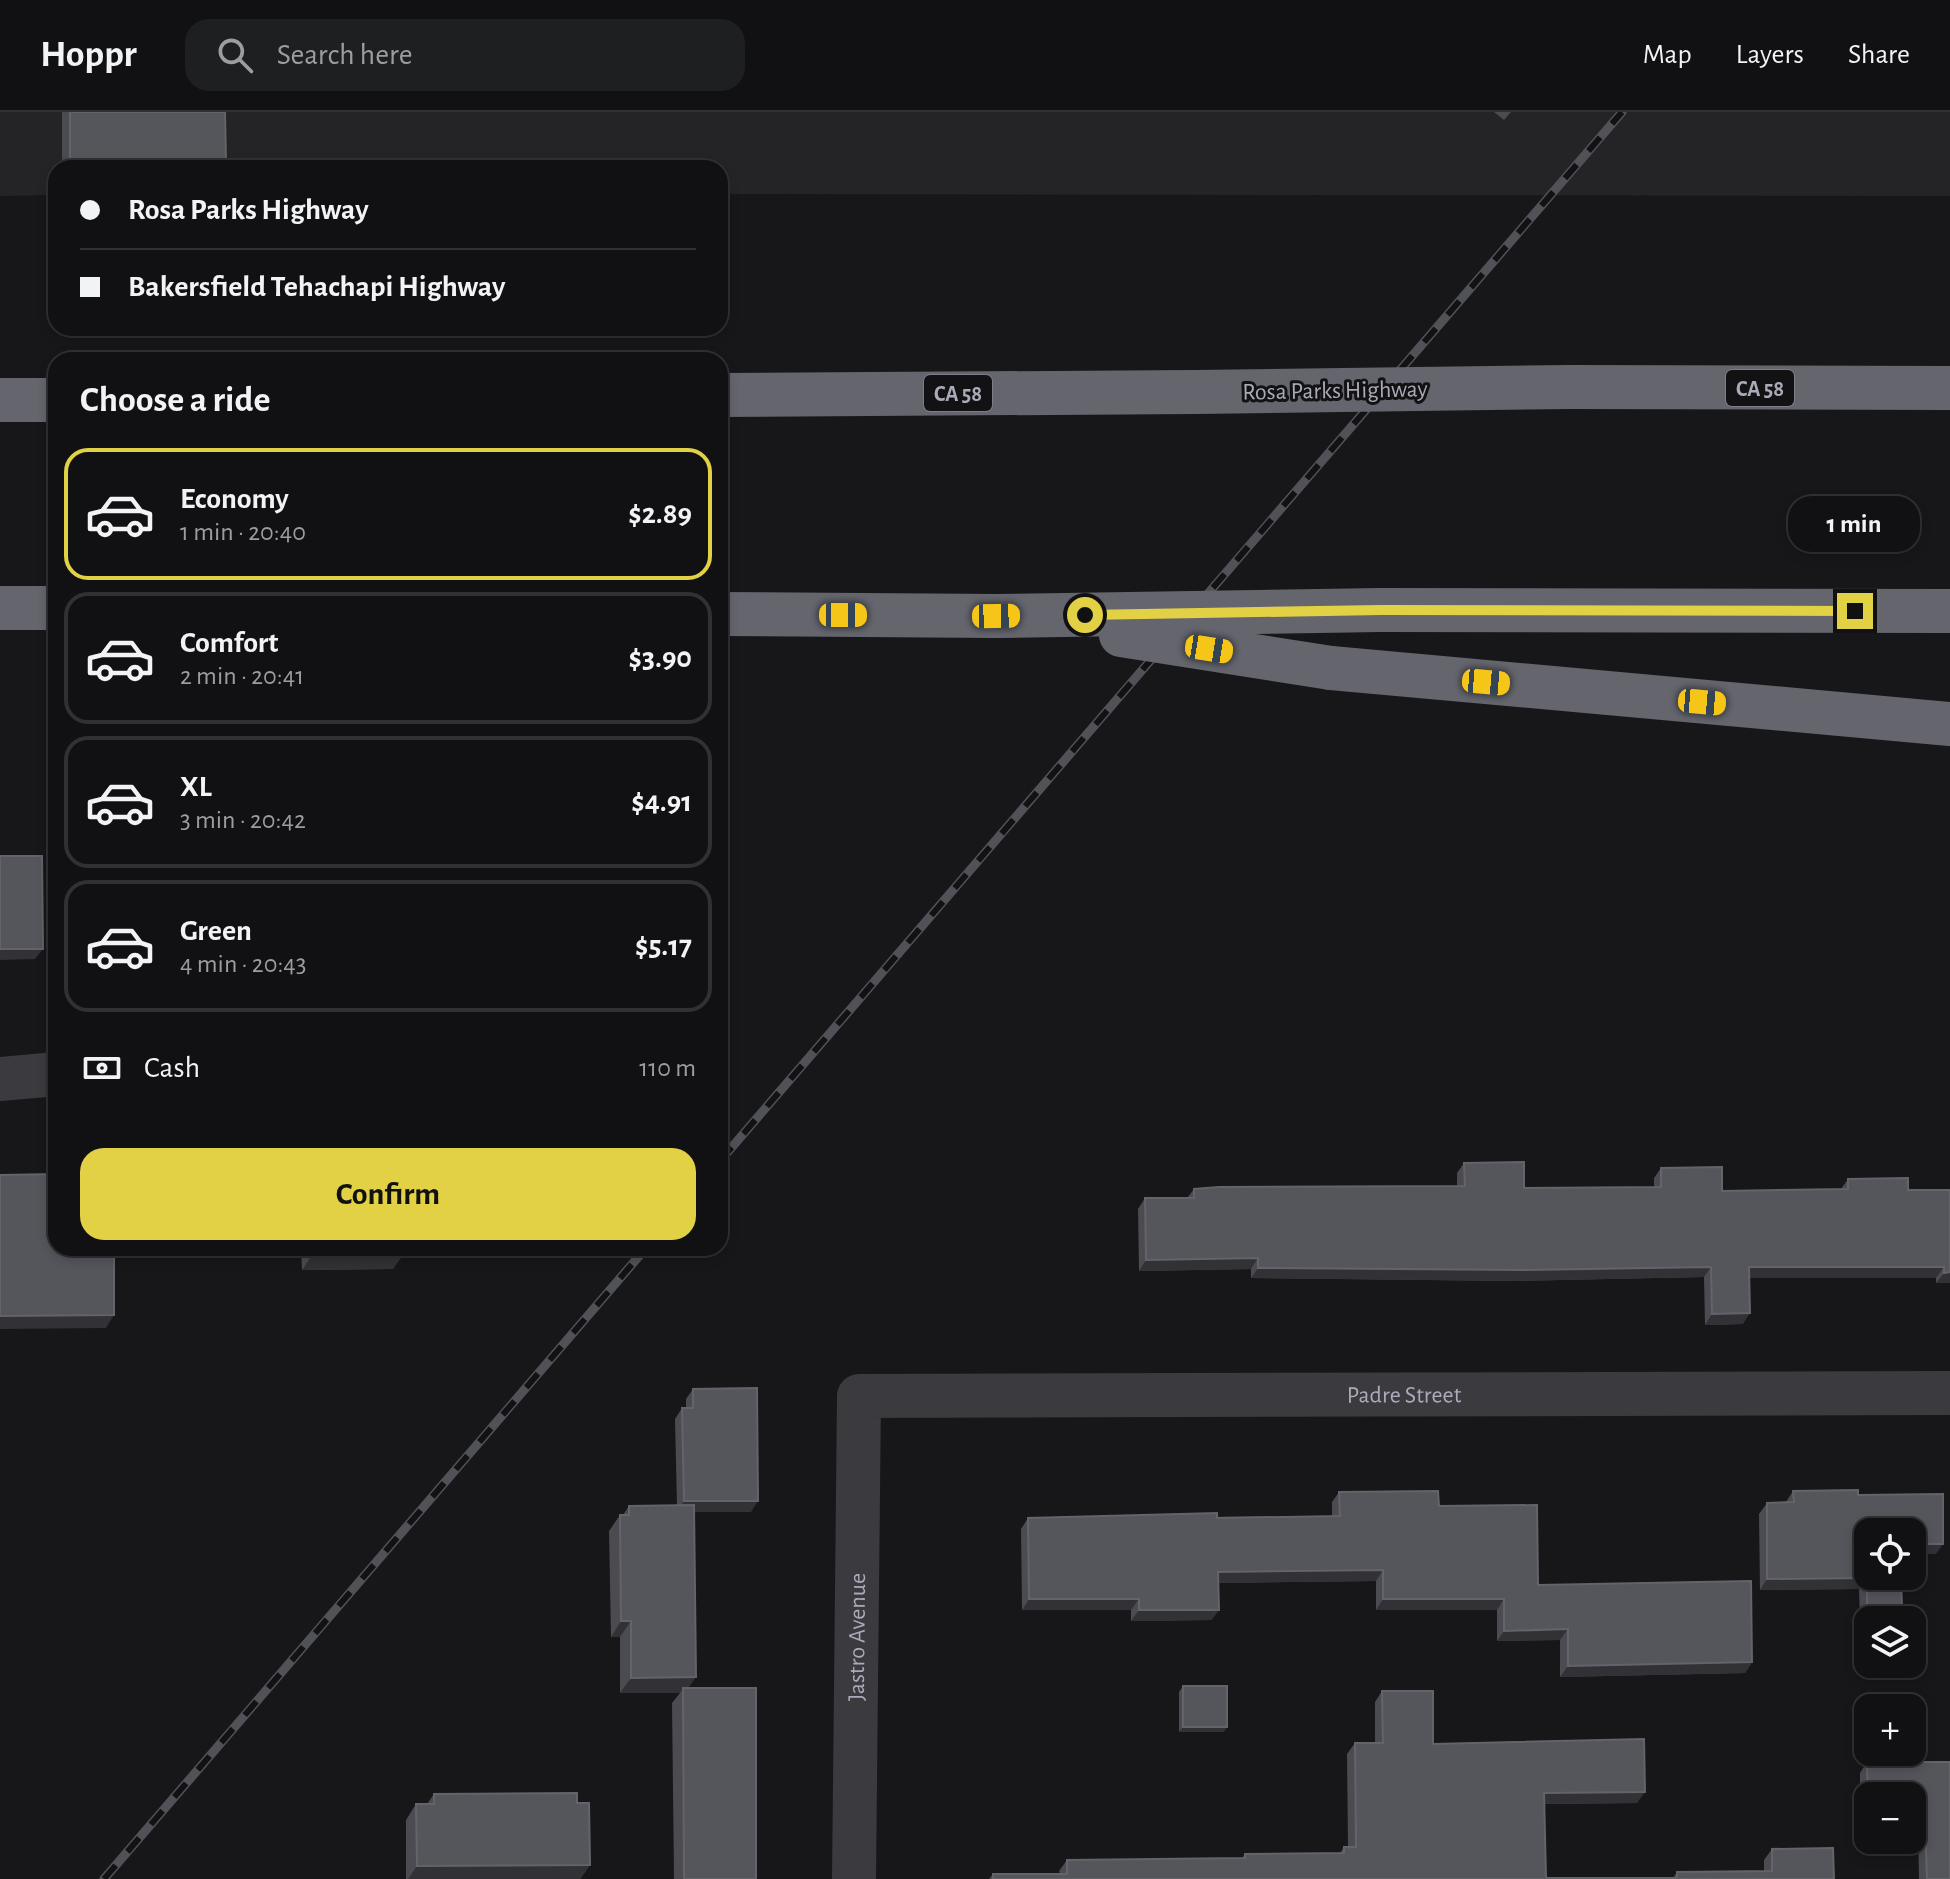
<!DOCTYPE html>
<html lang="en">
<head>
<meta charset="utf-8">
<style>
  body { margin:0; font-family:"Alegreya Sans",sans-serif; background:#1e1f21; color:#f1f3f6; height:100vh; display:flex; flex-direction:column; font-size:30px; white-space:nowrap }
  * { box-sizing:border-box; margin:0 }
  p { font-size:26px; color:#9c9da0 }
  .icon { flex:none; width:44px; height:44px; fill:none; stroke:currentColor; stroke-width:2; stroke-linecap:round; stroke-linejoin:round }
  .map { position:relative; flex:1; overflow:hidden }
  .details { position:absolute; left:48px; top:240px; width:680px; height:904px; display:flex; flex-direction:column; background:#111113; border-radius:24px; box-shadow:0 4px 12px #0003,0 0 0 2px #303133 }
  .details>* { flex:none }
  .banner { position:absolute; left:48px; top:48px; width:680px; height:176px; border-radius:24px; box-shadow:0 4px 12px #0003,0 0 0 2px #303133; display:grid; align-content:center; height:176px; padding:0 32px; background:#111113 }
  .controls { position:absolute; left:1854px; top:1406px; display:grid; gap:16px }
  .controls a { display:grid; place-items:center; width:72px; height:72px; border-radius:16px; background:#111113; box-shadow:0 4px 12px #0003,0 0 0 2px #303133; font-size:40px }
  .end { position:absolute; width:36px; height:36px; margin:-18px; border:10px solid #e3d145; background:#111; box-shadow:0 0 0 4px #111 }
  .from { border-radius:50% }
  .bubble { position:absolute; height:56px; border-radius:24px; background:#111113; box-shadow:0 4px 12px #0003,0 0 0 2px #303133; font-size:26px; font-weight:700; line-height:56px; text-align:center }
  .car { position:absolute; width:24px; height:48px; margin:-24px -12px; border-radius:10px; box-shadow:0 0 6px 2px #0007; background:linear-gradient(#f5c518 24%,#345 0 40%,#f5c518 0 76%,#345 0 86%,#f5c518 0) }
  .banner b { display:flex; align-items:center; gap:28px; height:76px; font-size:30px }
  .banner b+b { border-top:2px solid #303133 }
  .banner i { width:20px; height:20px; background:#f1f3f6 }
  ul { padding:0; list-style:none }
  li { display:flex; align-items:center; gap:24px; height:132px; margin:0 16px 12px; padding:0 16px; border:4px solid #303133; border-radius:24px }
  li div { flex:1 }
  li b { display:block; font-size:30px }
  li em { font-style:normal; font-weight:700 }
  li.selected { border-color:#e3d145 }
  li>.icon { width:72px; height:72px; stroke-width:1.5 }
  h2 { padding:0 32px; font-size:36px; line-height:96px }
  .pay { display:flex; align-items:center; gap:20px; height:88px; padding:0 32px; font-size:30px }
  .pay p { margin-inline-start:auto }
  .action { display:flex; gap:16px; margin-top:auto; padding:16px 32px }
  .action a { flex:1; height:92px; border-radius:24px; background:#e3d145; color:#111; font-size:32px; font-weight:700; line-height:92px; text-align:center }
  header { display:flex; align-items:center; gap:48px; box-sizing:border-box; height:112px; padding:0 40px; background:#111113; border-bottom:2px solid #303133 }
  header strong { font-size:38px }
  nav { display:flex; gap:44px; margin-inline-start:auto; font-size:28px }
  .search { width:560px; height:72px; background:#1e1f21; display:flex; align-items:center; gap:20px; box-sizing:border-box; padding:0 28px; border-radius:24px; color:#9c9da0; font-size:30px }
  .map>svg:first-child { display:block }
  .built { fill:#242326 }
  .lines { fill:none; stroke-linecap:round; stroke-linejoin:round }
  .minor { stroke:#3b3a3f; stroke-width:44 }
  .highway { stroke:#65656e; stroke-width:44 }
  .rail-casing { stroke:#515258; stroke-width:9 }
  .rail { stroke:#121214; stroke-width:6; stroke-dasharray:18; stroke-linecap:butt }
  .highway-bridge { stroke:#65656e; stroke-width:44 }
  .wall { fill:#4b4b51 }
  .shaded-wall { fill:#323236 }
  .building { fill:#55565c; stroke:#63636a; stroke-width:2 }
  .route { stroke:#e3d145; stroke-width:10 }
  .labels { text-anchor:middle; stroke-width:6; stroke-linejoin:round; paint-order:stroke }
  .shield { fill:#121214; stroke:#7c7d87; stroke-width:2 }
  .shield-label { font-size:22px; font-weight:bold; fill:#aaabb8 }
  .street-label { font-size:24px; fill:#aaabb8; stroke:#121214 }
</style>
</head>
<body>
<header>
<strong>Hoppr</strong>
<div class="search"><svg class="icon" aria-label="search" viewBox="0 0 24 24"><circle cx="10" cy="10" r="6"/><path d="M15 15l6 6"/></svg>Search here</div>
<nav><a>Map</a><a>Layers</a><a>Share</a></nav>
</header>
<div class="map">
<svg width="1950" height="1767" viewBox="0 0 1950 1767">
  <rect width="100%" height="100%" fill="#171719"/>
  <path class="built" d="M 0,0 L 1950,0 L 1950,84 L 720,82 L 720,56 L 56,56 L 56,83 L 0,84 Z"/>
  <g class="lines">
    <g class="minor">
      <path d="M 0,967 L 56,962"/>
      <path id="s1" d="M 854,1767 L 859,1284 L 1950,1281"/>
    </g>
    <path class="highway" d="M 1570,275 L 1950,276
      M 720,283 L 1195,280
      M 0,288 L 56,288
      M 0,496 L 56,496
      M 1381,498 L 1950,499
      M 720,502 L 996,504
      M 1331,556 L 1950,612"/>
    <defs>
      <path id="rail" d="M 720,1049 L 1622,0
        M 104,1767 L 646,1136"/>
    </defs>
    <use href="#rail" class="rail-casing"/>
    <use href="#rail" class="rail"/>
    <path class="highway-bridge" d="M 1195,280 L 1570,275
      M 996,504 L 1381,498
      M 1121,523 L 1331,556"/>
  </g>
  <path class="wall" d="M 62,0 L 129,0 L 222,56 L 62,56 Z
    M 1494,0 L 1511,0 L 1504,8 Z
    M 1464,1051 L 1524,1076 L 1654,1075 L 1654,1066 L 1661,1056 L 1722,1079 L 1841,1077 L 1848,1067 L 1908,1078 L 1950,1171 L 1936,1171 L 1936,1166 L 1749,1166 L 1743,1212 L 1705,1213 L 1704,1165 L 1518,1169 L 1251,1166 L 1251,1157 L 1139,1159 L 1138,1097 L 1145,1086 L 1187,1086 L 1194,1077 L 1457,1074 L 1457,1061 Z
    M 301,1136 L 404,1136 L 393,1157 L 302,1158 Z
    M 693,1277 L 751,1400 L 694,1400 L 688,1576 L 756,1767 L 674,1767 L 672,1591 L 680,1581 L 620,1581 L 620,1525 L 611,1525 L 609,1419 L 620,1403 L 623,1403 L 629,1394 L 677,1393 L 675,1307 L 682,1296 L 686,1296 L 686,1287 Z
    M 1793,1379 L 1858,1383 L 1936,1442 L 1912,1442 L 1868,1420 L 1902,1498 L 1894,1508 L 1860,1508 L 1859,1477 L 1760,1478 L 1759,1402 L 1767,1391 L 1786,1390 Z
    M 1339,1380 L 1439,1394 L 1538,1473 L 1752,1550 L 1745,1561 L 1560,1565 L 1560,1528 L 1497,1529 L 1497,1498 L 1376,1498 L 1376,1469 L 1218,1471 L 1219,1498 L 1211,1508 L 1131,1509 L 1131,1498 L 1022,1498 L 1021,1417 L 1028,1406 L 1332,1404 L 1332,1390 Z
    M 1183,1574 L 1224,1620 L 1179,1620 L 1179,1580 Z
    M 1382,1579 L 1433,1632 L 1637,1691 L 1544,1692 L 1546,1766 L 1673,1766 L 1677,1760 L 1764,1759 L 1764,1748 L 1772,1737 L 1834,1767 L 989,1767 L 993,1762 L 1060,1762 L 1059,1759 L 1067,1748 L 1242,1746 L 1245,1742 L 1340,1741 L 1344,1735 L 1348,1735 L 1347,1642 L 1355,1631 L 1375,1631 L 1375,1590 Z
    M 1867,1650 L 1950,1650 L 1950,1767 L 1919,1767 L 1918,1717 L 1912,1718 L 1912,1684 L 1868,1684 L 1868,1718 L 1860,1718 L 1860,1661 Z
    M 434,1682 L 577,1691 L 590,1753 L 580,1767 L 406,1767 L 406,1708 L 416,1692 L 427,1692 Z"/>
  <path class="shaded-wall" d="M 226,51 L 222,56 L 68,56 L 70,53 Z
    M 0,837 L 43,837 L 35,847 L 0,848 Z
    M 404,1142 L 393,1157 L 302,1158 L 312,1143 Z
    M 1258,1146 L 1251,1157 L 1139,1159 L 1146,1148 Z
    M 1711,1155 L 1704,1165 L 1518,1169 L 1251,1166 L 1258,1156 Z
    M 1749,1155 L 1944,1155 L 1936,1166 L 1742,1166 Z
    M 1950,1160 L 1950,1171 L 1936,1171 L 1944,1161 Z
    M 1750,1201 L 1743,1212 L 1705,1213 L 1712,1202 Z
    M 114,1203 L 106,1216 L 0,1217 L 0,1204 Z
    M 684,1389 L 758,1389 L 751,1400 L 677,1400 Z
    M 1912,1432 L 1943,1432 L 1936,1442 L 1912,1442 Z
    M 1383,1458 L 1376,1469 L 1211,1471 L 1218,1460 Z
    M 1867,1466 L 1859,1477 L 1760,1478 L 1767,1467 Z
    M 1029,1487 L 1139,1487 L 1131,1498 L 1022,1498 Z
    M 1383,1487 L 1504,1487 L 1497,1498 L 1376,1498 Z
    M 1139,1498 L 1219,1498 L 1211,1508 L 1131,1509 Z
    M 1867,1498 L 1902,1498 L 1894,1508 L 1860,1508 Z
    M 621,1509 L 631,1509 L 620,1525 L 611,1525 Z
    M 1568,1517 L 1560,1528 L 1497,1529 L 1504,1519 Z
    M 1752,1550 L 1745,1561 L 1560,1565 L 1568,1554 Z
    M 696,1565 L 685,1581 L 683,1576 L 680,1581 L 620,1581 L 631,1566 Z
    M 1183,1615 L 1227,1615 L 1224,1620 L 1179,1620 Z
    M 1645,1680 L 1637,1691 L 1536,1692 L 1544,1681 Z
    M 1925,1706 L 1918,1717 L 1912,1718 L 1912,1707 Z
    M 1868,1707 L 1868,1718 L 1860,1718 Z
    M 590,1753 L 580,1767 L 408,1767 L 417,1754 Z"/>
  <path class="building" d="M 70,0 L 225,0 L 226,51 L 70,53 Z
    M 0,744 L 42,744 L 43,837 L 0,837 Z
    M 1524,1050 L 1524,1076 L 1661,1075 L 1661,1056 L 1722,1055 L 1722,1079 L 1848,1077 L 1848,1067 L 1908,1066 L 1908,1078 L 1950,1078 L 1950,1160 L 1944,1161 L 1944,1155 L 1749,1155 L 1750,1201 L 1712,1202 L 1711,1155 L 1525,1158 L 1258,1156 L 1258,1146 L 1146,1148 L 1145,1086 L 1194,1086 L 1194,1077 L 1219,1075 L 1465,1074 L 1464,1051 Z
    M 56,1062 L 56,1136 L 114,1136 L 114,1203 L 0,1204 L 0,1063 Z
    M 312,1136 L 404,1136 L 404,1142 L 312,1143 Z
    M 757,1276 L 758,1389 L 684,1389 L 682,1296 L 693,1296 L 693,1277 Z
    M 1858,1378 L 1858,1383 L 1943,1382 L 1943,1432 L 1912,1432 L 1912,1420 L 1868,1420 L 1868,1464 L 1901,1464 L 1902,1498 L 1867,1498 L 1867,1466 L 1767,1467 L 1767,1391 L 1794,1390 L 1793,1379 Z
    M 1438,1379 L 1439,1394 L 1537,1393 L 1538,1473 L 1751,1469 L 1752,1550 L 1568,1554 L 1568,1517 L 1504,1519 L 1504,1487 L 1383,1487 L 1383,1458 L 1218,1460 L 1219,1498 L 1139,1498 L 1139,1487 L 1029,1487 L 1028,1406 L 1217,1401 L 1217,1406 L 1340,1404 L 1339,1380 Z
    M 694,1393 L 696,1565 L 631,1566 L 631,1509 L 621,1509 L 620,1403 L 629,1403 L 629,1394 Z
    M 1183,1574 L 1227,1574 L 1227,1615 L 1183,1615 Z
    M 683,1576 L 756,1576 L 756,1767 L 684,1767 Z
    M 1382,1579 L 1433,1579 L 1433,1632 L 1644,1627 L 1645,1680 L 1544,1681 L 1546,1766 L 1677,1766 L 1677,1760 L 1772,1759 L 1772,1737 L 1833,1736 L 1834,1767 L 993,1767 L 993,1762 L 1067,1762 L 1067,1748 L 1245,1746 L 1245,1742 L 1344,1741 L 1344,1735 L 1356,1735 L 1355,1631 L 1383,1631 Z
    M 1867,1650 L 1950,1650 L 1950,1767 L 1927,1767 L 1925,1706 L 1912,1707 L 1912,1684 L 1868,1684 L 1868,1707 Z
    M 577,1681 L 577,1691 L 589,1691 L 590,1753 L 417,1754 L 416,1692 L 434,1692 L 434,1682 Z"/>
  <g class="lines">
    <path class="route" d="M 1085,503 L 1381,498 L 1855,499"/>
  </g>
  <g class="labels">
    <g class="shield">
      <rect x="1726" y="258" width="68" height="36" rx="6"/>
      <rect x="924" y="263" width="68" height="36" rx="6"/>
    </g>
    <g class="shield-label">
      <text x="1760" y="284">CA 58</text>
      <text x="958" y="289">CA 58</text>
    </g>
    <g class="street-label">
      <text transform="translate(1335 278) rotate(-1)" y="8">Rosa Parks Highway</text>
      <text dy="8" stroke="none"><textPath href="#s1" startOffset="1028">Padre Street</textPath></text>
      <text dy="8" stroke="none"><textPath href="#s1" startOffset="242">Jastro Avenue</textPath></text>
    </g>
  </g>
</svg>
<div class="controls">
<a><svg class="icon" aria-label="locate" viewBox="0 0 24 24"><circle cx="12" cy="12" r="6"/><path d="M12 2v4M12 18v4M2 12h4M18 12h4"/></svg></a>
<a><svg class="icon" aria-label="layers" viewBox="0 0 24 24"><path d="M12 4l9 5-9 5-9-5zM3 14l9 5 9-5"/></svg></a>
<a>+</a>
<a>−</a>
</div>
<i class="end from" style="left:1085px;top:503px"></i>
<i class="end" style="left:1855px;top:499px"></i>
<div class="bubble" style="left:1788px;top:384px;width:132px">1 min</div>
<i class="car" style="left:843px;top:503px;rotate:90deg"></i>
<i class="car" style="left:996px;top:504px;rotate:89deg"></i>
<i class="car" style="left:1209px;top:537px;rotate:99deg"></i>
<i class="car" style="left:1486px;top:570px;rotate:95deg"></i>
<i class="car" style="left:1702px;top:590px;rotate:95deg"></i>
<div class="banner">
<b><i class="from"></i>Rosa Parks Highway</b>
<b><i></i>Bakersfield Tehachapi Highway</b>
</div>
<section class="details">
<h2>Choose a ride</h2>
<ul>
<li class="selected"><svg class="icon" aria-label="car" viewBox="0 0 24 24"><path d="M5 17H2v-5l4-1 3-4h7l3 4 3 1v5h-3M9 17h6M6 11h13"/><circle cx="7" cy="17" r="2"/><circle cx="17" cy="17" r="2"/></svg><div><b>Economy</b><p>1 min · 20:40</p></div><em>$2.89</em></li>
<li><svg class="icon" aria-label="car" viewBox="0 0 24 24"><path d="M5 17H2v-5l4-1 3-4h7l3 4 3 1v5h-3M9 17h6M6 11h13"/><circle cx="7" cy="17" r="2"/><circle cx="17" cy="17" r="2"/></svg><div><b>Comfort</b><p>2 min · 20:41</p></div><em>$3.90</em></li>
<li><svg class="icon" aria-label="car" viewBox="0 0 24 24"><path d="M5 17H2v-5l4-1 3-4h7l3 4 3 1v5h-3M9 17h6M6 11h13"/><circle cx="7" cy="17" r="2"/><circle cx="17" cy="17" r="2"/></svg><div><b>XL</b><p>3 min · 20:42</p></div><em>$4.91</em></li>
<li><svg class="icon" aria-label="car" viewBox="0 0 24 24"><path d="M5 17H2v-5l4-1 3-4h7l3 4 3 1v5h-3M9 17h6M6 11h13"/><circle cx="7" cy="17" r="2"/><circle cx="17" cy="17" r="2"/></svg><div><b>Green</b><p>4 min · 20:43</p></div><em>$5.17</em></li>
</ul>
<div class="pay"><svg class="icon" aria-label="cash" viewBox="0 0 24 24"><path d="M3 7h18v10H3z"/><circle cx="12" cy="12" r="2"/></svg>Cash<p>110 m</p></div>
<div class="action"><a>Confirm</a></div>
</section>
</div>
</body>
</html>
